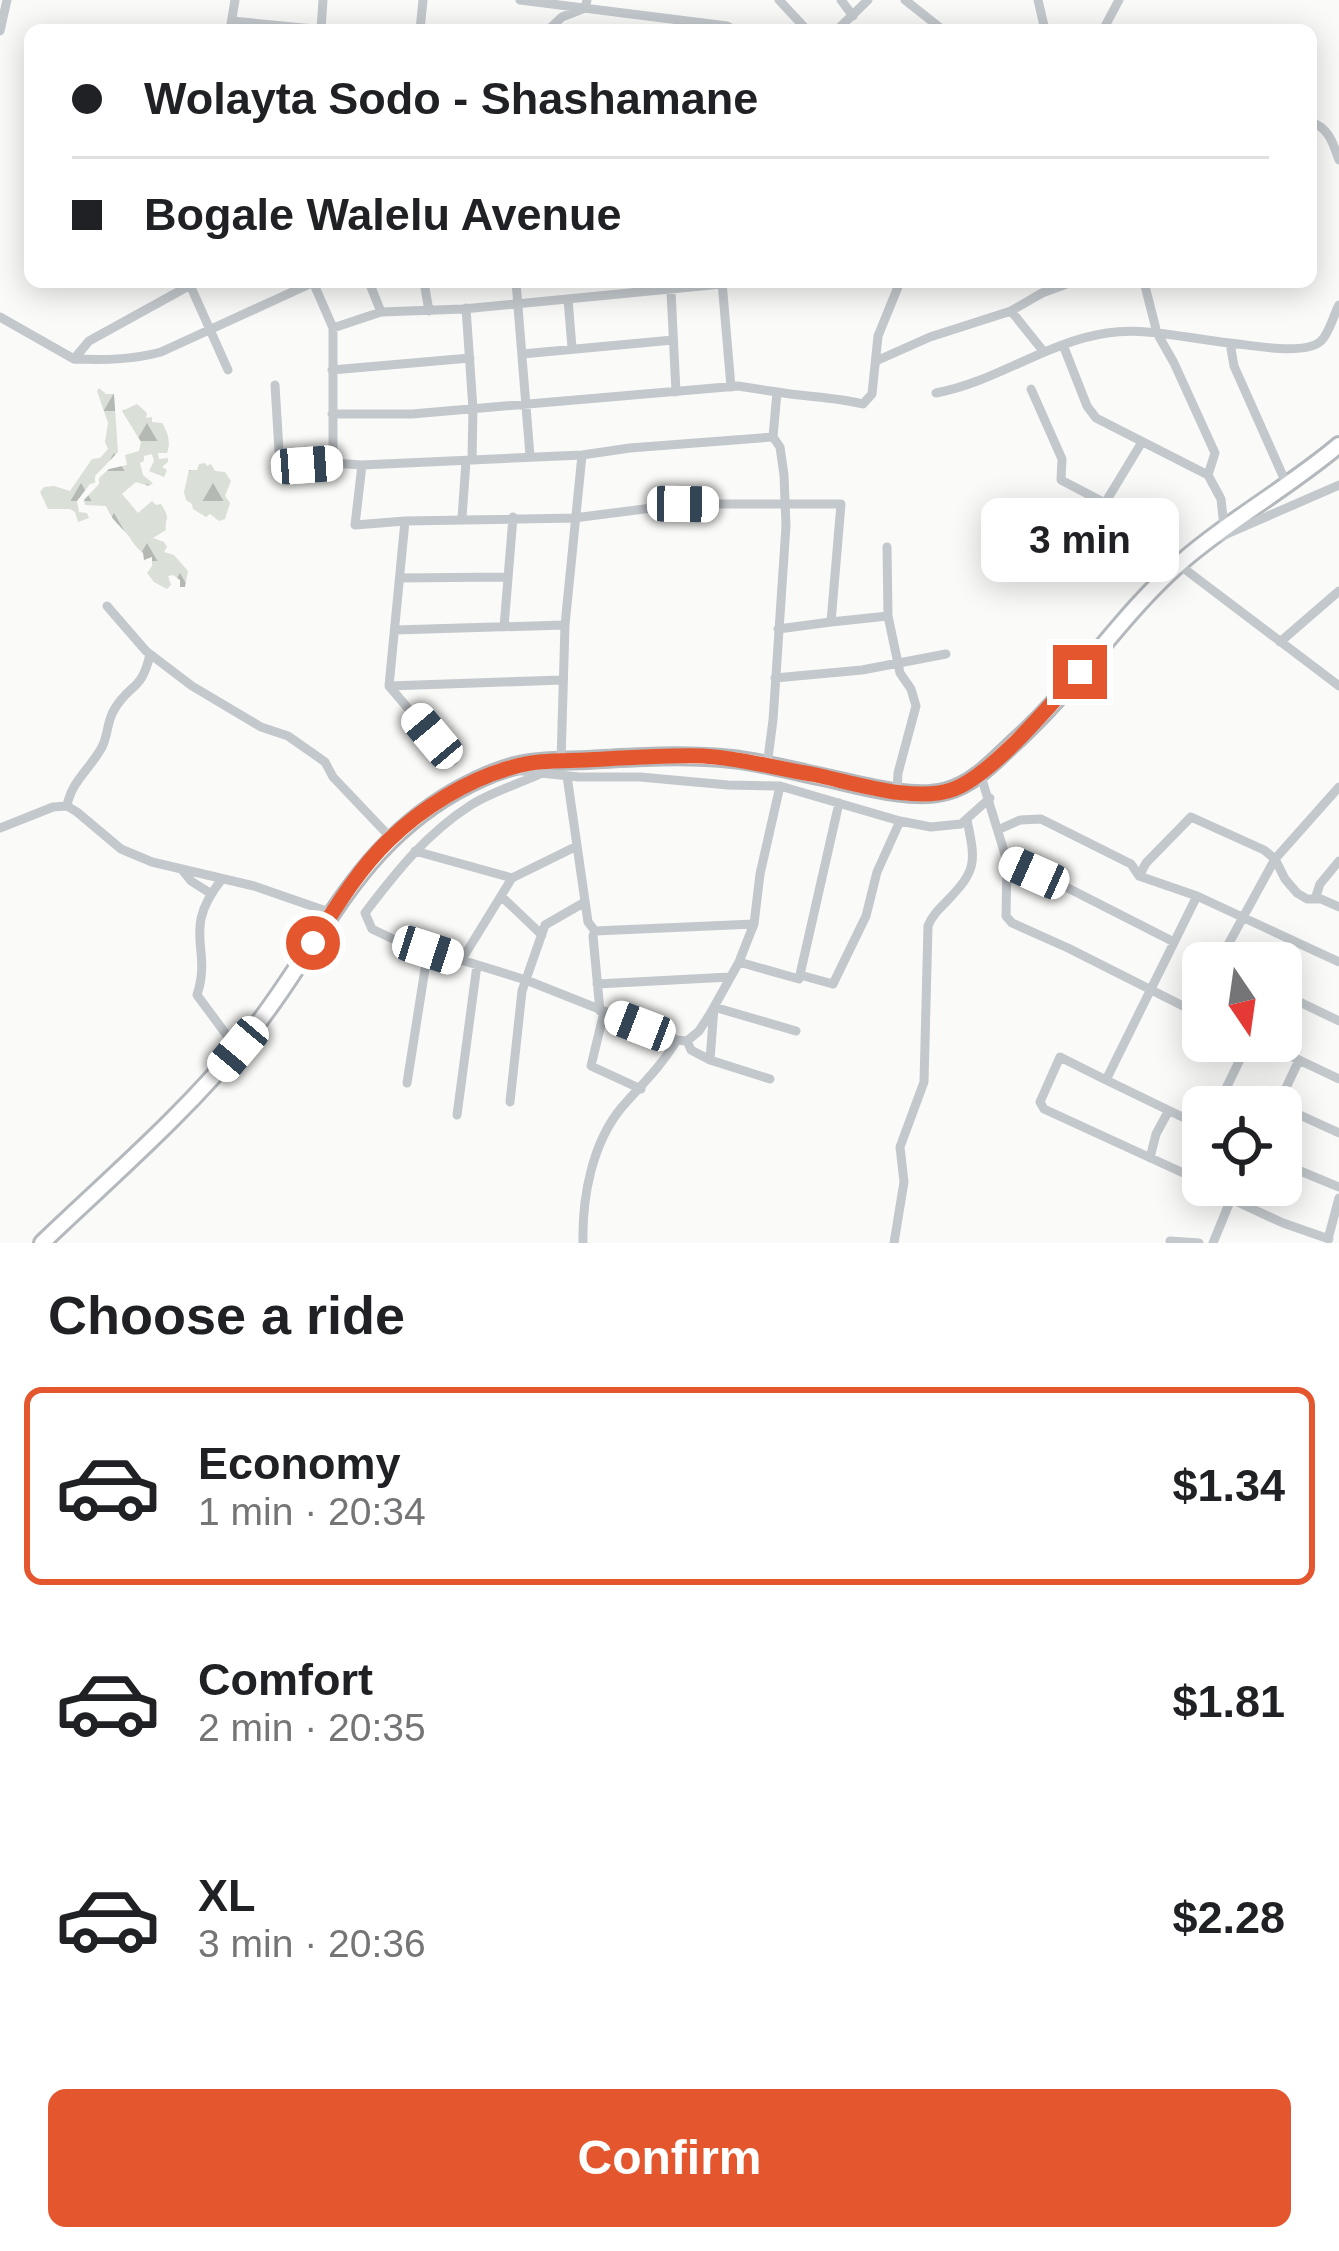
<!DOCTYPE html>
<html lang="en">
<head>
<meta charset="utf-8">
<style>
  body { margin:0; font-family:Arial,sans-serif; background:#f2f2f2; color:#202124; height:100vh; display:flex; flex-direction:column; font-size:45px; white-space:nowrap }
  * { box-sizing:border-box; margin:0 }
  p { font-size:39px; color:#757577 }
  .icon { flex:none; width:66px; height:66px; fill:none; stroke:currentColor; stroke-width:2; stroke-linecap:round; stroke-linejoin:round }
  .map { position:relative; height:1243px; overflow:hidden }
  .side { display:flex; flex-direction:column; background:#fff; flex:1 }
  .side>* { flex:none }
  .banner { position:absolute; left:24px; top:24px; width:1293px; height:264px; border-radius:18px; box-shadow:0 6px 30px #0003; display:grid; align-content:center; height:264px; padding:0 48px; background:#fff }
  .needle { width:78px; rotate:167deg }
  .fabs { position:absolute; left:1182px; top:942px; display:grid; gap:24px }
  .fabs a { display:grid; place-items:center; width:120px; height:120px; border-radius:18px; background:#fff; box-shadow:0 6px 30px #0003; font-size:60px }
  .end { position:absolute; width:54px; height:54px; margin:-27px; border:15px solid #e4572e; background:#fff; box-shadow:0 0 0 6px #fff }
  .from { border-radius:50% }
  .bubble { position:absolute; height:84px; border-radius:18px; background:#fff; box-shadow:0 6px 30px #0003; font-size:39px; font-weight:700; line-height:84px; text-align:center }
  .car { position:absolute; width:36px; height:72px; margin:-36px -18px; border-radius:15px; box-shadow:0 0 9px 3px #0007; background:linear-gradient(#fff 24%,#345 0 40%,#fff 0 76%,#345 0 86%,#fff 0) }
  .banner b { display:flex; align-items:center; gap:42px; height:114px; font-size:45px }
  .banner b+b { border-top:3px solid #e0e0e0 }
  .banner i { width:30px; height:30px; background:#202124 }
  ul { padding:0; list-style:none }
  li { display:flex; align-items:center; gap:36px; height:198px; margin:0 24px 18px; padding:0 24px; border:6px solid transparent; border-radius:18px }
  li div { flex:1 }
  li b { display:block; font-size:45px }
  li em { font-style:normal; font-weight:700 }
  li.selected { border-color:#e4572e }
  li>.icon { width:108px; height:108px; stroke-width:1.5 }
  h2 { padding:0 48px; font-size:54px; line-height:144px }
  .primary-button { display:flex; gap:24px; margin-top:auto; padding:24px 48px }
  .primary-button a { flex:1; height:138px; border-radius:18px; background:#e4572e; color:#fff; font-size:48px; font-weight:700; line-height:138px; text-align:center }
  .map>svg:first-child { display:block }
  .forest { fill:url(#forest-firs) }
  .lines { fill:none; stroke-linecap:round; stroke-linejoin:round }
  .highway-casing { stroke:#b4b9bd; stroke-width:20 }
  .minor { stroke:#c3c8cc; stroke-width:9 }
  .highway { stroke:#fff; stroke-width:14 }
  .route { stroke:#e4572e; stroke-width:15 }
</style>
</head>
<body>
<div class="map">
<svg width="1339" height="1243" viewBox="0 0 1339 1243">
  <defs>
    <pattern id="forest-firs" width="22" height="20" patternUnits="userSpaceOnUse" patternTransform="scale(3)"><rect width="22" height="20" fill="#dadfd7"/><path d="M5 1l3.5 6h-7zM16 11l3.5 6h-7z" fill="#b4b9b4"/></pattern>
  </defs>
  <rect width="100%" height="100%" fill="#fafaf8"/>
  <path class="forest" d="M 99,388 L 106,394 L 114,394 L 118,452 L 95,476 L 95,483 L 90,484 L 77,501 L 79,512 L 87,513 L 89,518 L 78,522 L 75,512 L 70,509 L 48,509 L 40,492 L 44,487 L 54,486 L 70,491 L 92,459 L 100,458 L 108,449 L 105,442 L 108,423 L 97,391 Z
    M 137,404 L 147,413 L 146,418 L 152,417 L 152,422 L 162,423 C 168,432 171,443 167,453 L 158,453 L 159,459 L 168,458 L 168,462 L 162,467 L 167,470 L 164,477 L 149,471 L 154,461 L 152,454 L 144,456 L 144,461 L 140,463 L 143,475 L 153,483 L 149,486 L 136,482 L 122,494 L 138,513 L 152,501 L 156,505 L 161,504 C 172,521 164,517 166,530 L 153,538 L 164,542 L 167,547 L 164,552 L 174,555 L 188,571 L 185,587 L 180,587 L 180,580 L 173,575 L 168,576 L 171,585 L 167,589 L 154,582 L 147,573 L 152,566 L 152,557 L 144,560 L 143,553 C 134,546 133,541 126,533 C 117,522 113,522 106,506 L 85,505 L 84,500 L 99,484 L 99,478 L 109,469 L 127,465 L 125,455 L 139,451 L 141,442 L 122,411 Z
    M 205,463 L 207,466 L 211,464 L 215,471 L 225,472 L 231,481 L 225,496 L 230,503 L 225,519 L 219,521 L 210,514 L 206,517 L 193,509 L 192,504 L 186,500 L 184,492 L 189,470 L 197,470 L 199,464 Z"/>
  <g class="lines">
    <defs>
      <path id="highway" d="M 42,1243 C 112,1176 186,1113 247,1037 C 320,948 350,851 456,791 C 474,781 495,771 515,766 C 538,760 564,761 587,760 C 635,757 685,754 732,759 C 759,762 786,769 813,775 C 850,782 910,802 947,791 C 976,783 997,758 1019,738 C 1076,686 1121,615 1179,564 C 1229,520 1288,488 1339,445"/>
    </defs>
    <use href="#highway" class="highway-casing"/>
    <path class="minor" d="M 520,0 L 727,26 L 735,30
      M 779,0 L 807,30
      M 841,0 L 853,16
      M 905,0 L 943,30
      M 1038,0 L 1045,30
      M 232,21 L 324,30
      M 230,30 L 235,0
      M 321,30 L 323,0
      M 420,30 L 423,0
      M 548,30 L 562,17 L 585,8 L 587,0
      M 837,30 L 868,0
      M 1103,30 L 1119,0
      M 0,31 L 7,0
      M 1311,122 C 1329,128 1333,143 1339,160
      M 313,282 L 333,328 L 333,463 L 362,465 L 355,525 L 405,521 L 389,686 L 453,761
      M 369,282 L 381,312
      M 424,282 L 429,311
      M 516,282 L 530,456
      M 722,282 L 731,387
      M 1144,282 L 1157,333 L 1174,363 L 1215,453 L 1208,475 L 1221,499 L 1224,527
      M 190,285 L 228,370
      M 671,291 L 676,392
      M 568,299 L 572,348
      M 1011,311 L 1042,293 L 1072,282
      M 0,317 L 74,359 L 89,341 L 196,282
      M 333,328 L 381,312 L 463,309 L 722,284
      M 1230,343 C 1252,345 1304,356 1321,341 C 1330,332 1333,316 1339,305
      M 1063,345 L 1087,406 L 1096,418 L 1208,475
      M 522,354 L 673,340
      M 74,359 C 104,360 132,360 161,352 L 314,282
      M 876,361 L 930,337 L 1011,311 L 1044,352
      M 332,370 L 470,358
      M 275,385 L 280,467 L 333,463
      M 1031,389 L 1062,459 L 1061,480 L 1105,503 L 1142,442
      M 936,393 C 996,382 1046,342 1107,333 C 1148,327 1189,339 1230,343 L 1234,366 L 1287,485
      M 332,414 L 412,414 L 738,386 L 777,392
      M 472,460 L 582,455 L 630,448 L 773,437 L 777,392 C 806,397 834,397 863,404 L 872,394 L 878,336 L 900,282
      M 362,465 L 472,460 L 473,409 L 466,308
      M 462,518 L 466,461
      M 405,521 L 574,518 L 683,504 L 841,504 L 831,622 L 888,616 L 900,673 L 911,689 L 916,706 L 898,773 L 897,791
      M 1220,537 L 1339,485
      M 887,547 L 888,616
      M 1178,564 L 1339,686
      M 400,578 L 506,577
      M 107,606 L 146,651 L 192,686 L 261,727 L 288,736 L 325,762 L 333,777 L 391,838
      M 504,627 L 513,517
      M 778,629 L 831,622
      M 395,630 L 565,625
      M 1280,642 L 1339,591
      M 775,678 L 862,670 L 946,654
      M 389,686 L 562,680
      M 561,761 L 565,625 L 582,455
      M 767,766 L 773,720 L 786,526 L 784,475 L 780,447 L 773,437
      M 512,770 L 579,777 L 640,777 L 728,785 L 780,786 L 900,821 L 931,827 L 961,824 L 990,798
      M 980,773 L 1007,861 L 1006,916 L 1012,923 L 1068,948 L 1203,1016
      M 540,774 C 518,784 492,792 471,805 C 427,833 396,872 365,913 L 372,929 L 393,939 L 526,980 L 677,1040 L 687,1041 L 699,1031 L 710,1014 L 739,962 L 748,939 L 754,924 L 760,874 L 780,786
      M 567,776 L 588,922 L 595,931 L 754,924
      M 67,806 C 71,782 90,769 102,747 C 108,736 107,721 114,710 C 129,683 142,692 150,654
      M 0,828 L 53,807 L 67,806 L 77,812 L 121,849 L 152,862 L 254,886 L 332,913
      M 1000,829 L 1020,820 L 1041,819 L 1131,864 L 1139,876 L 1197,896 L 1339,962
      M 415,851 L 512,878
      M 1007,861 L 1060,884 L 1174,942
      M 183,871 L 191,881 L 210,893
      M 1139,876 L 1146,863 L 1191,817 L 1264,850 L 1275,859 L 1285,879 L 1297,893 L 1307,899 L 1321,899 L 1339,907
      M 222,879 C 180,932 213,946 197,995 L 237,1049
      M 501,896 L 542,935
      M 1197,896 L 1106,1080 L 1060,1057 L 1040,1102 L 1044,1109 L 1203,1182
      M 1315,899 L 1320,884 L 1339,861
      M 595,931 L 593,936 L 600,1011
      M 461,961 L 512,878 L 577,846
      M 739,962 L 799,979 L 839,803
      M 1218,963 L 1275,859 L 1339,787
      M 1277,963 L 1289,940
      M 800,975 L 833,984 L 866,916 L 877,872 L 900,821
      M 597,984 L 730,977
      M 1281,993 L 1339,1021
      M 604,1012 L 591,1066 L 641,1089
      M 1193,1012 L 1203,992
      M 687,1041 L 691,1050 L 710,1060 L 770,1079
      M 1259,1041 L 1339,1079
      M 710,1060 L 714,1007 L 796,1031
      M 1299,1060 L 1278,1105 L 1339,1133
      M 1106,1080 L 1203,1127
      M 407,1083 L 428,950
      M 510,1102 L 522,991 L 545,925 L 585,902
      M 1217,1107 L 1249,1041
      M 457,1115 L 477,965
      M 1150,1158 L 1156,1134 L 1168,1112
      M 1281,1163 L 1339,1187
      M 1211,1185 L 1232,1194
      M 1235,1185 L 1231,1199 L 1283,1223 L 1329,1239
      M 1328,1239 L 1339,1198
      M 1170,1241 L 1199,1243
      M 583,1243 C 582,1197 592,1143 622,1107 C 644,1082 659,1069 677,1040
      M 894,1243 L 904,1182 L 900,1147 L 924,1082 L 928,926 C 932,916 938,910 946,902 C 977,870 976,863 967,820
      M 1213,1243 L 1231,1199"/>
    <use href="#highway" class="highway"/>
  </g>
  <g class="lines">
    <path class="route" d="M 313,943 C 336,907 358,870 389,840 C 422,808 468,779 513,767 C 536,760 562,761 585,760 C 624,758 664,755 703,756 C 740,758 775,768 811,774 C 852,782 915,804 954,789 C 993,774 1050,705 1080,672"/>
  </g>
</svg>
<div class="fabs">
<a><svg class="needle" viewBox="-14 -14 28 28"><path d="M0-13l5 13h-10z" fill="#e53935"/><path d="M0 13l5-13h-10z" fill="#757577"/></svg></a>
<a><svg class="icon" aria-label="locate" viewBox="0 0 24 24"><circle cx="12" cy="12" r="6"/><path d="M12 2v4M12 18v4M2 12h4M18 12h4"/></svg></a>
</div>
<i class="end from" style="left:313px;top:943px"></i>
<i class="end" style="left:1080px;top:672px"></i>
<div class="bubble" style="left:981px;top:498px;width:198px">3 min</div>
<i class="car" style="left:307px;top:465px;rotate:86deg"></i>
<i class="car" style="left:683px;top:504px;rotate:91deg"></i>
<i class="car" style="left:432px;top:736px;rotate:320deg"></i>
<i class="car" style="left:1034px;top:873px;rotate:294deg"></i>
<i class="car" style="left:428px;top:950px;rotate:108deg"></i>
<i class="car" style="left:640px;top:1026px;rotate:291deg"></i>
<i class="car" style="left:238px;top:1049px;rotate:220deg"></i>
<div class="banner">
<b><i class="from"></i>Wolayta Sodo - Shashamane</b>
<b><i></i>Bogale Walelu Avenue</b>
</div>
</div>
<section class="side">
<h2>Choose a ride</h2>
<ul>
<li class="selected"><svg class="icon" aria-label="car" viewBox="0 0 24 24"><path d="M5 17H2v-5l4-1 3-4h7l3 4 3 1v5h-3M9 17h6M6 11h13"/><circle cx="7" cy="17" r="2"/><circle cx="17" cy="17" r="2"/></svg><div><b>Economy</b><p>1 min · 20:34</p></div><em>$1.34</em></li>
<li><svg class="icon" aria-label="car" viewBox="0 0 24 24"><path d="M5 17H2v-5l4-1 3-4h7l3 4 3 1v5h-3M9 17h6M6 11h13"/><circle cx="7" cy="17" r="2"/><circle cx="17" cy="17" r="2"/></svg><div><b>Comfort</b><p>2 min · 20:35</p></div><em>$1.81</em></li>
<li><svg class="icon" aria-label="car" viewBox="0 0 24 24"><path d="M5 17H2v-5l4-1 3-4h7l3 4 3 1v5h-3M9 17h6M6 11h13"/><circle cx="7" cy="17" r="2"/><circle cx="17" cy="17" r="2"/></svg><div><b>XL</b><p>3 min · 20:36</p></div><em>$2.28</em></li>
</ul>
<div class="primary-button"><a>Confirm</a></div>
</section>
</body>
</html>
